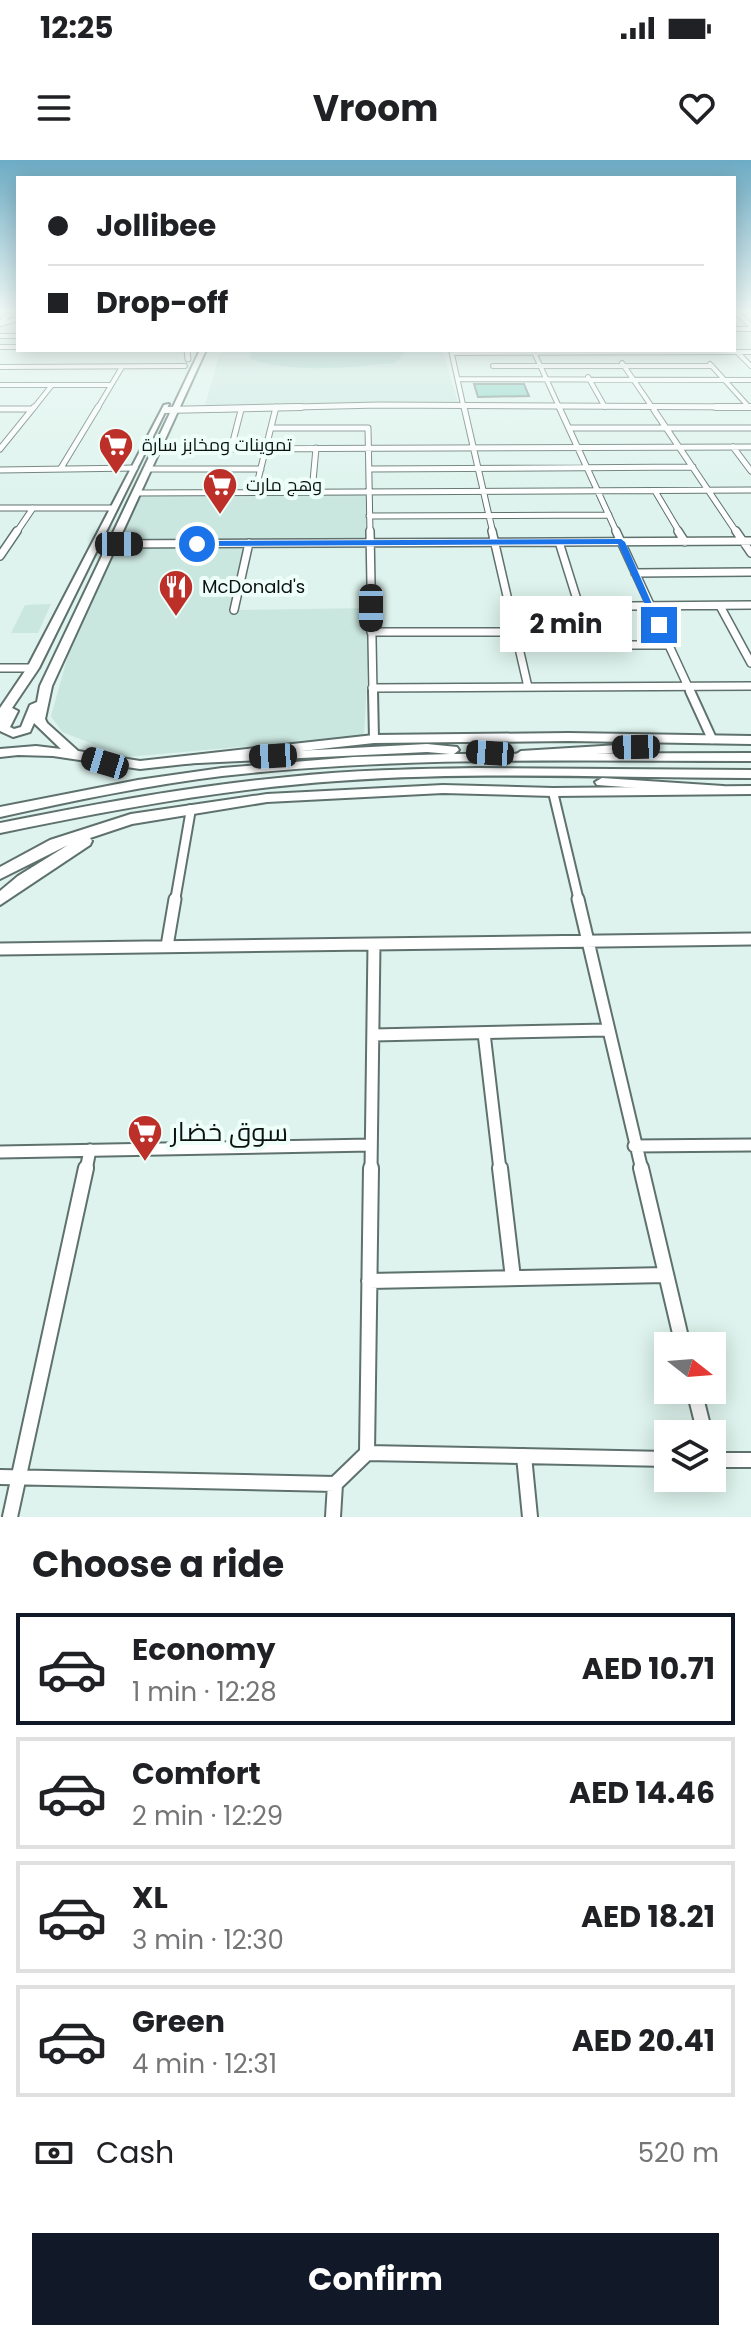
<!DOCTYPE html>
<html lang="en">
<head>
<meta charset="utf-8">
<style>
  body { margin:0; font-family:Poppins,Cairo,sans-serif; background:#f2f2f2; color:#202124; height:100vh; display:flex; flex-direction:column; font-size:30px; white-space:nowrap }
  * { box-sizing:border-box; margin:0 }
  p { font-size:26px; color:#757577 }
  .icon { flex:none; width:44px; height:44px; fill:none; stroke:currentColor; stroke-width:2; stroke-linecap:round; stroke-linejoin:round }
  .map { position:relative; height:1357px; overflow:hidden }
  .drawer { display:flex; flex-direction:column; background:#fff; flex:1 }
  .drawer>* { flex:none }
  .guide { position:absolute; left:16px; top:16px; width:720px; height:176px; border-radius:0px; box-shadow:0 4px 20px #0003; display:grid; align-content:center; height:176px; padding:0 32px; background:#fff }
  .needle { width:52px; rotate:107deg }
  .controls { position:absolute; left:654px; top:1172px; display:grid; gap:16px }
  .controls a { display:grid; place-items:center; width:72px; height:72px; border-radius:0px; background:#fff; box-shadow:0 4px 20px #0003; font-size:40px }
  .end { position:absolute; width:36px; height:36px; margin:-18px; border:10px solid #1a73e8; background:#fff; box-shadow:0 0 0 4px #fff }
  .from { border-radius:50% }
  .bubble { position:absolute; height:56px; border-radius:0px; background:#fff; box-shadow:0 4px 20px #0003; font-size:26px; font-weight:700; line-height:56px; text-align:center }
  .car { position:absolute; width:24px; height:48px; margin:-24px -12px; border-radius:10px; box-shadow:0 0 6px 2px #0007; background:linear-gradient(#222 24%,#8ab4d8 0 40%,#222 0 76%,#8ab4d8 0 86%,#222 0) }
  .guide b { display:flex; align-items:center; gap:28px; height:76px; font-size:30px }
  .guide b+b { border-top:2px solid #e0e0e0 }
  .guide i { width:20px; height:20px; background:#202124 }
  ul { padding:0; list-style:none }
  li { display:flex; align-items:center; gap:24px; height:112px; margin:0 16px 12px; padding:0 16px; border:4px solid #e0e0e0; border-radius:0px }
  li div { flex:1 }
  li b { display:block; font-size:30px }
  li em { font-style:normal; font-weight:700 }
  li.active { border-color:#111827 }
  li>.icon { width:72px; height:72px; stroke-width:1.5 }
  h2 { padding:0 32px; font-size:36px; line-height:96px }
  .pay { display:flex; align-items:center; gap:20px; height:88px; padding:0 32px; font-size:30px }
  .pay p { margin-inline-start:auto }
  .primary-button { display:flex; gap:16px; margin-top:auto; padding:16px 32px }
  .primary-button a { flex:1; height:92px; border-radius:0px; background:#111827; color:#fff; font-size:32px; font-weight:700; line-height:92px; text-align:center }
  .status { display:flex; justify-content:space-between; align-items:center; height:56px; padding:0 40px; background:#fff; direction:ltr }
  .status svg { height:22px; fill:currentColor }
  header { display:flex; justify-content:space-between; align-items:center; height:104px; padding:0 32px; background:#fff; font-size:36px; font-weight:700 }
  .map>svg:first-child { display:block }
  .built { fill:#cae7df }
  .green { fill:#aadace }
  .building { fill:#89d4c2; stroke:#798c87; stroke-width:2 }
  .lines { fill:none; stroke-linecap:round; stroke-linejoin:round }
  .minor-far5-casing { stroke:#5f716d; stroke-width:6 }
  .minor-far4-casing { stroke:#5f716d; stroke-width:7 }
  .minor-far3-casing { stroke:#5f716d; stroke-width:10 }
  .minor-far2-casing { stroke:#5f716d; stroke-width:12 }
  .minor-far1-casing { stroke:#5f716d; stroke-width:15 }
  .minor-casing { stroke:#5f716d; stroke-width:18 }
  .tertiary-far1-casing { stroke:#5f716d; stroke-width:7 }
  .tertiary-casing { stroke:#5f716d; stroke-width:8 }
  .primary-casing { stroke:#5f716d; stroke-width:4 }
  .trunk-casing { stroke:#5f716d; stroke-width:4 }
  .minor-far5 { stroke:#fff; stroke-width:4 }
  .minor-far4 { stroke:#fff; stroke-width:5 }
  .minor-far3 { stroke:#fff; stroke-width:7 }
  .minor-far2 { stroke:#fff; stroke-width:8 }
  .minor-far1 { stroke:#fff; stroke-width:11 }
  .minor { stroke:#fff; stroke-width:14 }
  .tertiary-far1 { stroke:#fff; stroke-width:5 }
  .tertiary { stroke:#fff; stroke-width:6 }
  .primary { fill:#fff; fill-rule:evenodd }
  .trunk { fill:#fff; fill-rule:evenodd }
  .route { fill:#1a73e8 }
  .labels { text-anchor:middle; stroke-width:8; stroke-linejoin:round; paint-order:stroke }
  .far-poi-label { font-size:18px; fill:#0b1211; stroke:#eefffa; text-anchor:start }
  .near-poi-label { font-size:26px; fill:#0b1211; stroke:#eefffa; text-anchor:start }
</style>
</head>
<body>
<div class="status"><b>12:25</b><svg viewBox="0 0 49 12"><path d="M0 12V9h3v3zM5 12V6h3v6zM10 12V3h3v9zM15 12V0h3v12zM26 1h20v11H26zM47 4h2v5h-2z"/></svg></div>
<header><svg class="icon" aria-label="menu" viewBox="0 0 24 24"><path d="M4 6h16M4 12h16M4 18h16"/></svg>Vroom<svg class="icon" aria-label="heart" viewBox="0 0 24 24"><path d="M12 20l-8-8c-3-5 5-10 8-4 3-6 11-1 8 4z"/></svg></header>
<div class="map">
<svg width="751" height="1357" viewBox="0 0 751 1357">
  <rect width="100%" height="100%" fill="#def3ed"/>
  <path class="built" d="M 221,190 L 442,190 L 458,242 L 205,245 Z
    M 369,332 L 370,383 L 249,384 L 235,450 L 371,448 L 364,576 L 127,597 L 62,572 L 51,556 L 70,488 L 118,385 L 113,384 L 136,333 Z
    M 51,444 L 38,473 L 11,473 L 25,445 Z"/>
  <path class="green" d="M 250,190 L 405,190 L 406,191 L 395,203 C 355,207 289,214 251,199 Z"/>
  <path class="building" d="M 474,224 L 524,224 L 529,236 L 478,237 Z"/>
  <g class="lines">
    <defs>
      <path id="minor-far5" d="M 736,152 L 751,166
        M 0,163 L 12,152
        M 0,164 L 18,159
        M 734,169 L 751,169
        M 0,176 L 18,176
        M 0,187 L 18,187
        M 451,190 L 464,249
        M 533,190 L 560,249
        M 452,193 L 751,192
        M 738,193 L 751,206
        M 622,203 L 652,247
        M 710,204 L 749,247
        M 493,206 L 712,206
        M 0,207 L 185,206
        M 588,217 L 605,247
        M 458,219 L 751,220
        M 0,225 L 111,225
        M 33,249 L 52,225
        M 97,249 L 122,207"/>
      <path id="minor-far4" d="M 464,247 L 493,373
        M 559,247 L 617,373
        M 0,249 L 32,249
        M 654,250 L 737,373
        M 271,268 L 368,268 L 370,373
        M 569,268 L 751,268
        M 733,287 L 751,311
        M 0,289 L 34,247
        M 158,289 L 751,287
        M 231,289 L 241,250
        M 61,308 L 98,247
        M 148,309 L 261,309
        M 369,309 L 693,307
        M 0,310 L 135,308
        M 655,331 L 680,373
        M 255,332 L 276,247
        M 312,332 L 316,288
        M 136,333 L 751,330
        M 0,348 L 113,348
        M 369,356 L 609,355
        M 16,373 L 33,348"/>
      <path id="minor-far3" d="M 370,371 L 373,533
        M 492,371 L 528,527
        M 616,371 L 691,533
        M 678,371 L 685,382
        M 736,371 L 751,393
        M 559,382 L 579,446
        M 113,384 L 751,381
        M 0,396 L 17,371
        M 635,413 L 751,412
        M 720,446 L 751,503
        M 510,447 L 751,445
        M 234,450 L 249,383
        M 371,472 L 516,472
        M 519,485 L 668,485
        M 0,508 L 33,508
        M 372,528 L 751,526"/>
      <path id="minor-far2" d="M 373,531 L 374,579
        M 690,531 L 712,579
        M 553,632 L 579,741
        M 175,741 L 191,649"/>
      <path id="minor-far1" d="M 578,739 L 642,1010
        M 167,786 L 175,739
        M 0,789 L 751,779
        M 484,873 L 500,1010
        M 373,875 L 607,870
        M 634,986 L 751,985
        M 0,992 L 371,985
        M 86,1010 L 90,990
        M 371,1010 L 374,784"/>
      <path id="minor" d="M 500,1008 L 513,1118
        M 641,1008 L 683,1186
        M 369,1121 L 666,1115
        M 694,1230 L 705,1274
        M 367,1293 L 668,1299
        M 524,1296 L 530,1357
        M 712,1300 L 751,1300
        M 0,1317 L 335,1324
        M 10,1357 L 86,1008
        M 333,1357 L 335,1324 L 367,1293 L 371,1008"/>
      <path id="tertiary-far1" d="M 187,190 L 188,199
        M 216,249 L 379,245 L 751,247"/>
      <path id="tertiary" d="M 716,247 L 751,247
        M 165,250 L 301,247"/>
      <path id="primary" d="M 200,190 L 206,190 L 52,526 L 45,559 L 47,563 L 78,591 L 140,601 L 374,575 L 569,573 L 751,576 L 751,584 L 569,581 L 374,583 L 140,609 L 53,596 L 18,595 L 0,597 L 0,589 L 36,586 L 61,589 L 34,563 L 30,572 L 13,577 L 0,571 L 0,548 L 27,508 L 164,245 L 169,244 L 39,508 L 12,548 L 18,551 L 10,567 L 14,569 L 21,567 L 30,545 L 37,542 L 40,526 Z
        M 651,583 L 657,587 L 655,590 L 521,599 L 515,595 L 521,591 Z
        M 443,625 L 553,628 L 751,626 L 751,634 L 553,636 L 443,633 L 267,642 L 132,664 L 90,678 L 92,681 L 90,685 L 0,745 L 0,731 L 18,716 L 68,685 L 0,719 L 0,707 L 50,680 L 131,654 L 267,634 Z"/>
      <path id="trunk" d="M 427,584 L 457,587 L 459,590 L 454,594 L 751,593 L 751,601 C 575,601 397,596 222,616 C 147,625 73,641 0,657 L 0,647 L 138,620 L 222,608 L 354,597 L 450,594 L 427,592 L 177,604 L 175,601 L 177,598 L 181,597 Z
        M 477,608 L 751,610 L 751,618 C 613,618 474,611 337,621 C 223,629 111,650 0,673 L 0,663 C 96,644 191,626 288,617 C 351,610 414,609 477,608 Z
        M 602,618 L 723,626 L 730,630 L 723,634 L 597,625 L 595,622 Z"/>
    </defs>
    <use href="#minor-far5" class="minor-far5-casing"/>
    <use href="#minor-far4" class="minor-far4-casing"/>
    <use href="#minor-far3" class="minor-far3-casing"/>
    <use href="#minor-far2" class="minor-far2-casing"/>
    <use href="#minor-far1" class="minor-far1-casing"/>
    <use href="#minor" class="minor-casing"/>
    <use href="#tertiary-far1" class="tertiary-far1-casing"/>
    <use href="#tertiary" class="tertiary-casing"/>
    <use href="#primary" class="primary-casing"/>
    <use href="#trunk" class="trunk-casing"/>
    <use href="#minor-far5" class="minor-far5"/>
    <use href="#minor-far4" class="minor-far4"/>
    <use href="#minor-far3" class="minor-far3"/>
    <use href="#minor-far2" class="minor-far2"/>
    <use href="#minor-far1" class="minor-far1"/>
    <use href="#minor" class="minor"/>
    <use href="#tertiary-far1" class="tertiary-far1"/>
    <use href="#tertiary" class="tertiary"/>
    <use href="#primary" class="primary"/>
    <use href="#trunk" class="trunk"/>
  </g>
  <linearGradient id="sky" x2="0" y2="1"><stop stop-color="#6dacc5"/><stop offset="0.44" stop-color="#f0faf7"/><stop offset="1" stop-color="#f0faf7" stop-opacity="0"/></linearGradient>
  <rect width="751" height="342" fill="url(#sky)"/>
  <path class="route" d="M 621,379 L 625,382 L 662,467 L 654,465 L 618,384 L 197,386 L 192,384 L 197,381 Z"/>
  <defs>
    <symbol id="supermarket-pin" viewBox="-11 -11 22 30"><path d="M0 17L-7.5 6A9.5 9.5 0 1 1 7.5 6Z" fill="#bd2f29" stroke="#eefffa"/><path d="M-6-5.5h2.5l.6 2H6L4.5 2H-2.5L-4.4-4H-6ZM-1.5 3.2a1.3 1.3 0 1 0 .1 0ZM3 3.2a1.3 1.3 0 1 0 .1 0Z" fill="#fff"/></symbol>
    <symbol id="restaurant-pin" viewBox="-11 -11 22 30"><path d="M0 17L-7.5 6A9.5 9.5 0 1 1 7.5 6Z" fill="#bd2f29" stroke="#eefffa"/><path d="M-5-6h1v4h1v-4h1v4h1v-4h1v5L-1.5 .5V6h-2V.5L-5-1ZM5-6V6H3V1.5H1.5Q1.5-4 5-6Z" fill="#fff"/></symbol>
  </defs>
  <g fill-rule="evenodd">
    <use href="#supermarket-pin" x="96" y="265" width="40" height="54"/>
    <use href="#supermarket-pin" x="200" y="305" width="40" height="54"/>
    <use href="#restaurant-pin" x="156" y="407" width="40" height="54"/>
    <use href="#supermarket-pin" x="125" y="952" width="40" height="54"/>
  </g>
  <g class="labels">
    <g class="far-poi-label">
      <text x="142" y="291">تموينات ومخابز سارة</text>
      <text x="246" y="331">وهج مارت</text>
      <text x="202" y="433">McDonald's</text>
    </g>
    <g class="near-poi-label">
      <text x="171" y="981">سوق خضار</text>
    </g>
  </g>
</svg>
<div class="controls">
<a><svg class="needle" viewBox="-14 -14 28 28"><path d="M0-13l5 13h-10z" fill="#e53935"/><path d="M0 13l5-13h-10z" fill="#757577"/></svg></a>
<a><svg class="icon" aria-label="layers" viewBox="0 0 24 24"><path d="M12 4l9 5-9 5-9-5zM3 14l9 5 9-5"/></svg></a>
</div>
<i class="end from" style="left:197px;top:384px"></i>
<i class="end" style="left:659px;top:465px"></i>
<div class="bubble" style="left:500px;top:436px;width:132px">2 min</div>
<i class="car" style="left:119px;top:384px;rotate:90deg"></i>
<i class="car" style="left:371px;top:448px;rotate:180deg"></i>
<i class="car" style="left:636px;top:587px;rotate:269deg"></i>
<i class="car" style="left:490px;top:593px;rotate:274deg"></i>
<i class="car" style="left:273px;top:596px;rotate:267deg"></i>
<i class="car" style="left:105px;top:603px;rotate:287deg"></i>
<div class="guide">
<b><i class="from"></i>Jollibee</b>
<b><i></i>Drop-off</b>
</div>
</div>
<section class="drawer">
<h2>Choose a ride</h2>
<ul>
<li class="active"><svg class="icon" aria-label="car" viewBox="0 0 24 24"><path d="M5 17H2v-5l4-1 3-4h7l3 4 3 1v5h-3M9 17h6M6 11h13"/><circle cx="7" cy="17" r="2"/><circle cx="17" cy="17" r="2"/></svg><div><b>Economy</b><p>1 min · 12:28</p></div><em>AED 10.71</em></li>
<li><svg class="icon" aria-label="car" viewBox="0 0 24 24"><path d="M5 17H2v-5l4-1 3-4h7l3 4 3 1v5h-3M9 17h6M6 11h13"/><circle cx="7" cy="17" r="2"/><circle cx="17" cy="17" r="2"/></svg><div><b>Comfort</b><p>2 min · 12:29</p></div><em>AED 14.46</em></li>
<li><svg class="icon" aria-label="car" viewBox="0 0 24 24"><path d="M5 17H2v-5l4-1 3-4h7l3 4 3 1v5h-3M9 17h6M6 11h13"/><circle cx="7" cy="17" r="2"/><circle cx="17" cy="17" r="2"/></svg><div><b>XL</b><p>3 min · 12:30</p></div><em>AED 18.21</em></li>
<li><svg class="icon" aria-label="car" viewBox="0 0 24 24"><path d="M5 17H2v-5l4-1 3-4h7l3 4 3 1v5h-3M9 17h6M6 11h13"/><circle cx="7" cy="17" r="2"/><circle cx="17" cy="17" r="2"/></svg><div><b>Green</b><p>4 min · 12:31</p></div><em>AED 20.41</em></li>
</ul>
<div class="pay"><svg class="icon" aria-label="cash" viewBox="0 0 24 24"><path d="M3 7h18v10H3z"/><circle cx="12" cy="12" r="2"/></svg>Cash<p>520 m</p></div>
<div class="primary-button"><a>Confirm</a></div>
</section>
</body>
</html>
